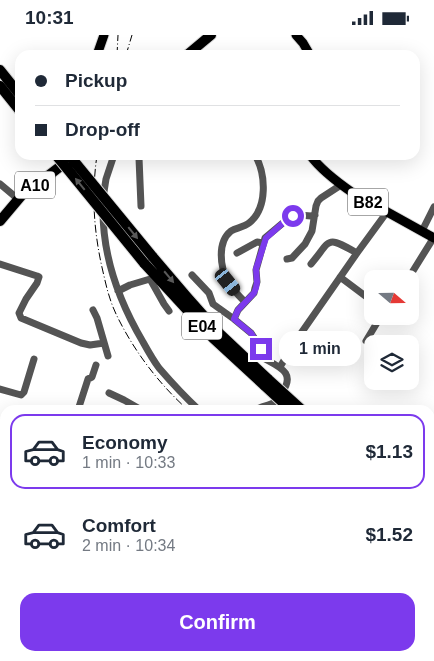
<!DOCTYPE html>
<html lang="en">
<head>
<meta charset="utf-8">
<style>
  body { margin:0; font-family:Arial,sans-serif; background:#f2f2f3; color:#1f2937; height:100vh; display:flex; flex-direction:column; font-size:19px; white-space:nowrap }
  * { box-sizing:border-box; margin:0 }
  p { font-size:16px; color:#747a83 }
  .icon { flex:none; width:28px; height:28px; fill:none; stroke:currentColor; stroke-width:2; stroke-linecap:round; stroke-linejoin:round }
  .map { position:relative; flex:1; overflow:hidden }
  .drawer { position:absolute; left:0px; top:370px; width:435px; height:256px; display:flex; flex-direction:column; background:#fff; border-radius:15px 15px 0 0; box-shadow:0 5px 20px #0002 }
  .drawer>* { flex:none }
  .top-card { position:absolute; left:15px; top:15px; width:405px; height:110px; border-radius:15px; box-shadow:0 5px 20px #0002; display:grid; align-content:center; height:110px; padding:0 20px; background:#fff }
  .needle { width:32px; rotate:110deg }
  .fabs { position:absolute; left:364px; top:235px; display:grid; gap:10px }
  .fabs a { display:grid; place-items:center; width:55px; height:55px; border-radius:10px; background:#fff; box-shadow:0 5px 20px #0002; font-size:25px }
  .end { position:absolute; width:22px; height:22px; margin:-11px; border:6px solid #7c3aed; background:#fff; box-shadow:0 0 0 2px #fff }
  .from { border-radius:50% }
  .bubble { position:absolute; height:35px; border-radius:15px; background:#fff; box-shadow:0 5px 20px #0002; font-size:16px; font-weight:800; line-height:35px; text-align:center }
  .car { position:absolute; width:15px; height:30px; margin:-15px -8px; border-radius:6px; box-shadow:0 0 4px 1px #0007; background:linear-gradient(#222 24%,#8ab4d8 0 40%,#222 0 76%,#8ab4d8 0 86%,#222 0) }
  .top-card b { display:flex; align-items:center; gap:18px; height:48px; font-size:19px }
  .top-card b+b { border-top:1px solid #e0e1e3 }
  .top-card i { width:12px; height:12px; background:#1f2937 }
  ul { padding:9px 0 0; list-style:none }
  li { display:flex; align-items:center; gap:15px; height:75px; margin:0 10px 8px; padding:0 10px; border:2px solid transparent; border-radius:15px }
  li div { flex:1 }
  li b { display:block; font-size:19px }
  li em { font-style:normal; font-weight:800 }
  li.selected { border-color:#7c3aed }
  li>.icon { width:45px; height:45px; stroke-width:1.5 }
  .button { display:flex; gap:10px; margin-top:auto; padding:10px 20px }
  .button a { flex:1; height:58px; border-radius:15px; background:#7c3aed; color:#fff; font-size:20px; font-weight:800; line-height:58px; text-align:center }
  .status { display:flex; justify-content:space-between; align-items:center; height:35px; padding:0 25px; background:#fff; direction:ltr }
  .status svg { height:14px; fill:currentColor }
  .map>svg:first-child { display:block }
  .lines { fill:none; stroke-linecap:round; stroke-linejoin:round }
  .major-casing { stroke:#dbdbdb; stroke-width:11 }
  .highway-casing { stroke:#dbdbdb; stroke-width:12 }
  .minor { stroke:#545454; stroke-width:7 }
  .major { stroke:#000; stroke-width:9 }
  .highway { stroke:#000; stroke-width:10 }
  .rail { stroke:#000; stroke-width:1; stroke-dasharray:8 2.5 1 2.5; stroke-linecap:butt }
  .highway-bridge-casing { stroke:#dbdbdb; stroke-width:12; stroke-linecap:butt }
  .highway-bridge { stroke:#000; stroke-width:10 }
  .oneway { fill:#595959 }
  .route { stroke:#7c3aed; stroke-width:6 }
  .labels { text-anchor:middle; stroke-width:4.5; stroke-linejoin:round; paint-order:stroke }
  .shield { fill:#fff; stroke:#4c4c4c; stroke-width:1 }
  .shield-label { font-size:16px; font-weight:bold; fill:#000 }
</style>
</head>
<body>
<div class="status"><b>10:31</b><svg viewBox="0 0 49 12"><path d="M0 12V9h3v3zM5 12V6h3v6zM10 12V3h3v9zM15 12V0h3v12zM26 1h20v11H26zM47 4h2v5h-2z"/></svg></div>
<div class="map">
<svg width="434" height="626" viewBox="0 0 434 626">
  <rect width="100%" height="100%" fill="#fff"/>
  <g class="lines">
    <defs>
      <path id="major" d="M 296,0 L 303,8 L 310,20
        M 97,20 L 104,0
        M 310,120 C 321,135 337,147 353,158 L 434,203"/>
      <path id="highway" d="M 187,20 L 211,0
        M 0,35 L 20,60
        M 0,51 L 20,76
        M 0,186 L 27,154 L 40,147 L 70,124
        M 152,221 L 187,262 L 220,299 L 269,345
        M 144,228 L 213,303 L 265,351
        M 430,498 L 434,502
        M 430,512 L 434,516"/>
    </defs>
    <use href="#major" class="major-casing"/>
    <use href="#highway" class="highway-casing"/>
    <path class="minor" d="M 138,120 L 139,123 L 141,171
      M 0,149 L 18,164
      M 103,163 L 106,144 L 114,120
      M 103,176 C 103,223 120,268 143,307 C 148,316 153,325 159,333 C 172,348 185,362 199,375
      M 422,196 L 434,172
      M 237,218 L 257,207 L 263,208
      M 287,224 L 292,223 L 305,209 L 312,196 L 316,171 L 318,166 L 321,163 L 341,150
      M 0,229 L 37,241 L 39,242 L 37,248 L 26,264 L 19,278 L 21,283 L 81,308 L 90,310 L 104,308
      M 311,229 C 332,204 325,200 357,218
      M 192,240 L 209,258 L 213,269 L 234,284 L 251,298 L 261,313 L 265,324 C 282,333 296,339 281,359 C 279,361 276,366 273,368 C 270,370 260,372 255,375
      M 340,242 L 372,266
      M 408,244 L 434,202
      M 118,256 L 130,250 L 150,244 L 164,269 L 169,276
      M 245,267 C 239,261 232,254 228,247 C 220,232 217,207 231,196 C 236,193 244,192 249,188 C 268,173 266,139 255,120
      M 93,275 L 97,283 L 108,321
      M 234,284 L 238,275 L 254,258 L 255,253 L 257,247 L 256,235 L 265,203 L 284,187 L 293,181 L 299,180 L 311,181 L 315,180
      M 366,306 L 381,281
      M 280,332 L 297,304 L 357,218 L 387,177
      M 0,354 L 21,360 L 24,357 L 34,324
      M 109,358 L 124,365 L 138,373 L 137,375
      M 78,375 L 88,344 L 92,342 L 96,330
      M 430,447 L 434,448
      M 0,485 L 5,484
      M 274,621 L 284,626
      M 33,626 L 34,621
      M 72,626 L 73,621
      M 107,626 L 108,621
      M 192,626 L 193,621
      M 304,626 L 306,621"/>
    <use href="#major" class="major"/>
    <use href="#highway" class="highway"/>
    <path class="rail" d="M 117,20 L 118,0
      M 126,20 L 132,0
      M 97,120 C 91,162 94,200 104,241 C 107,255 111,269 117,281 C 134,316 159,349 188,375
      M 430,456 L 434,457"/>
    <defs>
      <path id="highway-bridge" d="M 56,120 L 144,228
        M 69,120 L 152,221
        M 269,345 L 302,375
        M 265,351 L 291,375"/>
    </defs>
    <use href="#highway-bridge" class="highway-bridge-casing"/>
    <use href="#highway-bridge" class="highway-bridge"/>
  </g>
  <defs><path id="oneway-solid" d="M-6-.8H1V-3.2L6.5 0L1 3.2V.8H-6Z" transform="scale(1.25)"/></defs>
  <g class="oneway">
    <use href="#oneway-solid" transform="translate(80 149) rotate(-129)"/>
    <use href="#oneway-solid" transform="translate(133 198) rotate(51)"/>
    <use href="#oneway-solid" transform="translate(169 242) rotate(50)"/>
  </g>
  <g class="lines">
    <path class="route" d="M 261,314 L 251,298 L 234,284 L 238,275 L 254,258 L 256,253 L 257,247 L 256,234 L 266,203 L 284,187 L 293,181"/>
  </g>
  <g class="labels">
    <g class="shield">
      <rect x="15" y="136.5" width="40" height="27" rx="4"/>
      <rect x="348" y="153.5" width="40" height="27" rx="4"/>
      <rect x="182" y="277.5" width="40" height="27" rx="4"/>
    </g>
    <g class="shield-label">
      <text x="35" y="156">A10</text>
      <text x="368" y="173">B82</text>
      <text x="202" y="297">E04</text>
    </g>
  </g>
</svg>
<div class="fabs">
<a><svg class="needle" viewBox="-14 -14 28 28"><path d="M0-13l5 13h-10z" fill="#e53935"/><path d="M0 13l5-13h-10z" fill="#747a83"/></svg></a>
<a><svg class="icon" aria-label="layers" viewBox="0 0 24 24"><path d="M12 4l9 5-9 5-9-5zM3 14l9 5 9-5"/></svg></a>
</div>
<i class="end from" style="left:293px;top:181px"></i>
<i class="end" style="left:261px;top:314px"></i>
<div class="bubble" style="left:279px;top:296px;width:82px">1 min</div>
<i class="car" style="left:228px;top:247px;rotate:141deg"></i>
<div class="top-card">
<b><i class="from"></i>Pickup</b>
<b><i></i>Drop-off</b>
</div>
<section class="drawer">
<ul>
<li class="selected"><svg class="icon" aria-label="car" viewBox="0 0 24 24"><path d="M5 17H2v-5l4-1 3-4h7l3 4 3 1v5h-3M9 17h6M6 11h13"/><circle cx="7" cy="17" r="2"/><circle cx="17" cy="17" r="2"/></svg><div><b>Economy</b><p>1 min · 10:33</p></div><em>$1.13</em></li>
<li><svg class="icon" aria-label="car" viewBox="0 0 24 24"><path d="M5 17H2v-5l4-1 3-4h7l3 4 3 1v5h-3M9 17h6M6 11h13"/><circle cx="7" cy="17" r="2"/><circle cx="17" cy="17" r="2"/></svg><div><b>Comfort</b><p>2 min · 10:34</p></div><em>$1.52</em></li>
</ul>
<div class="button"><a>Confirm</a></div>
</section>
</div>
</body>
</html>
